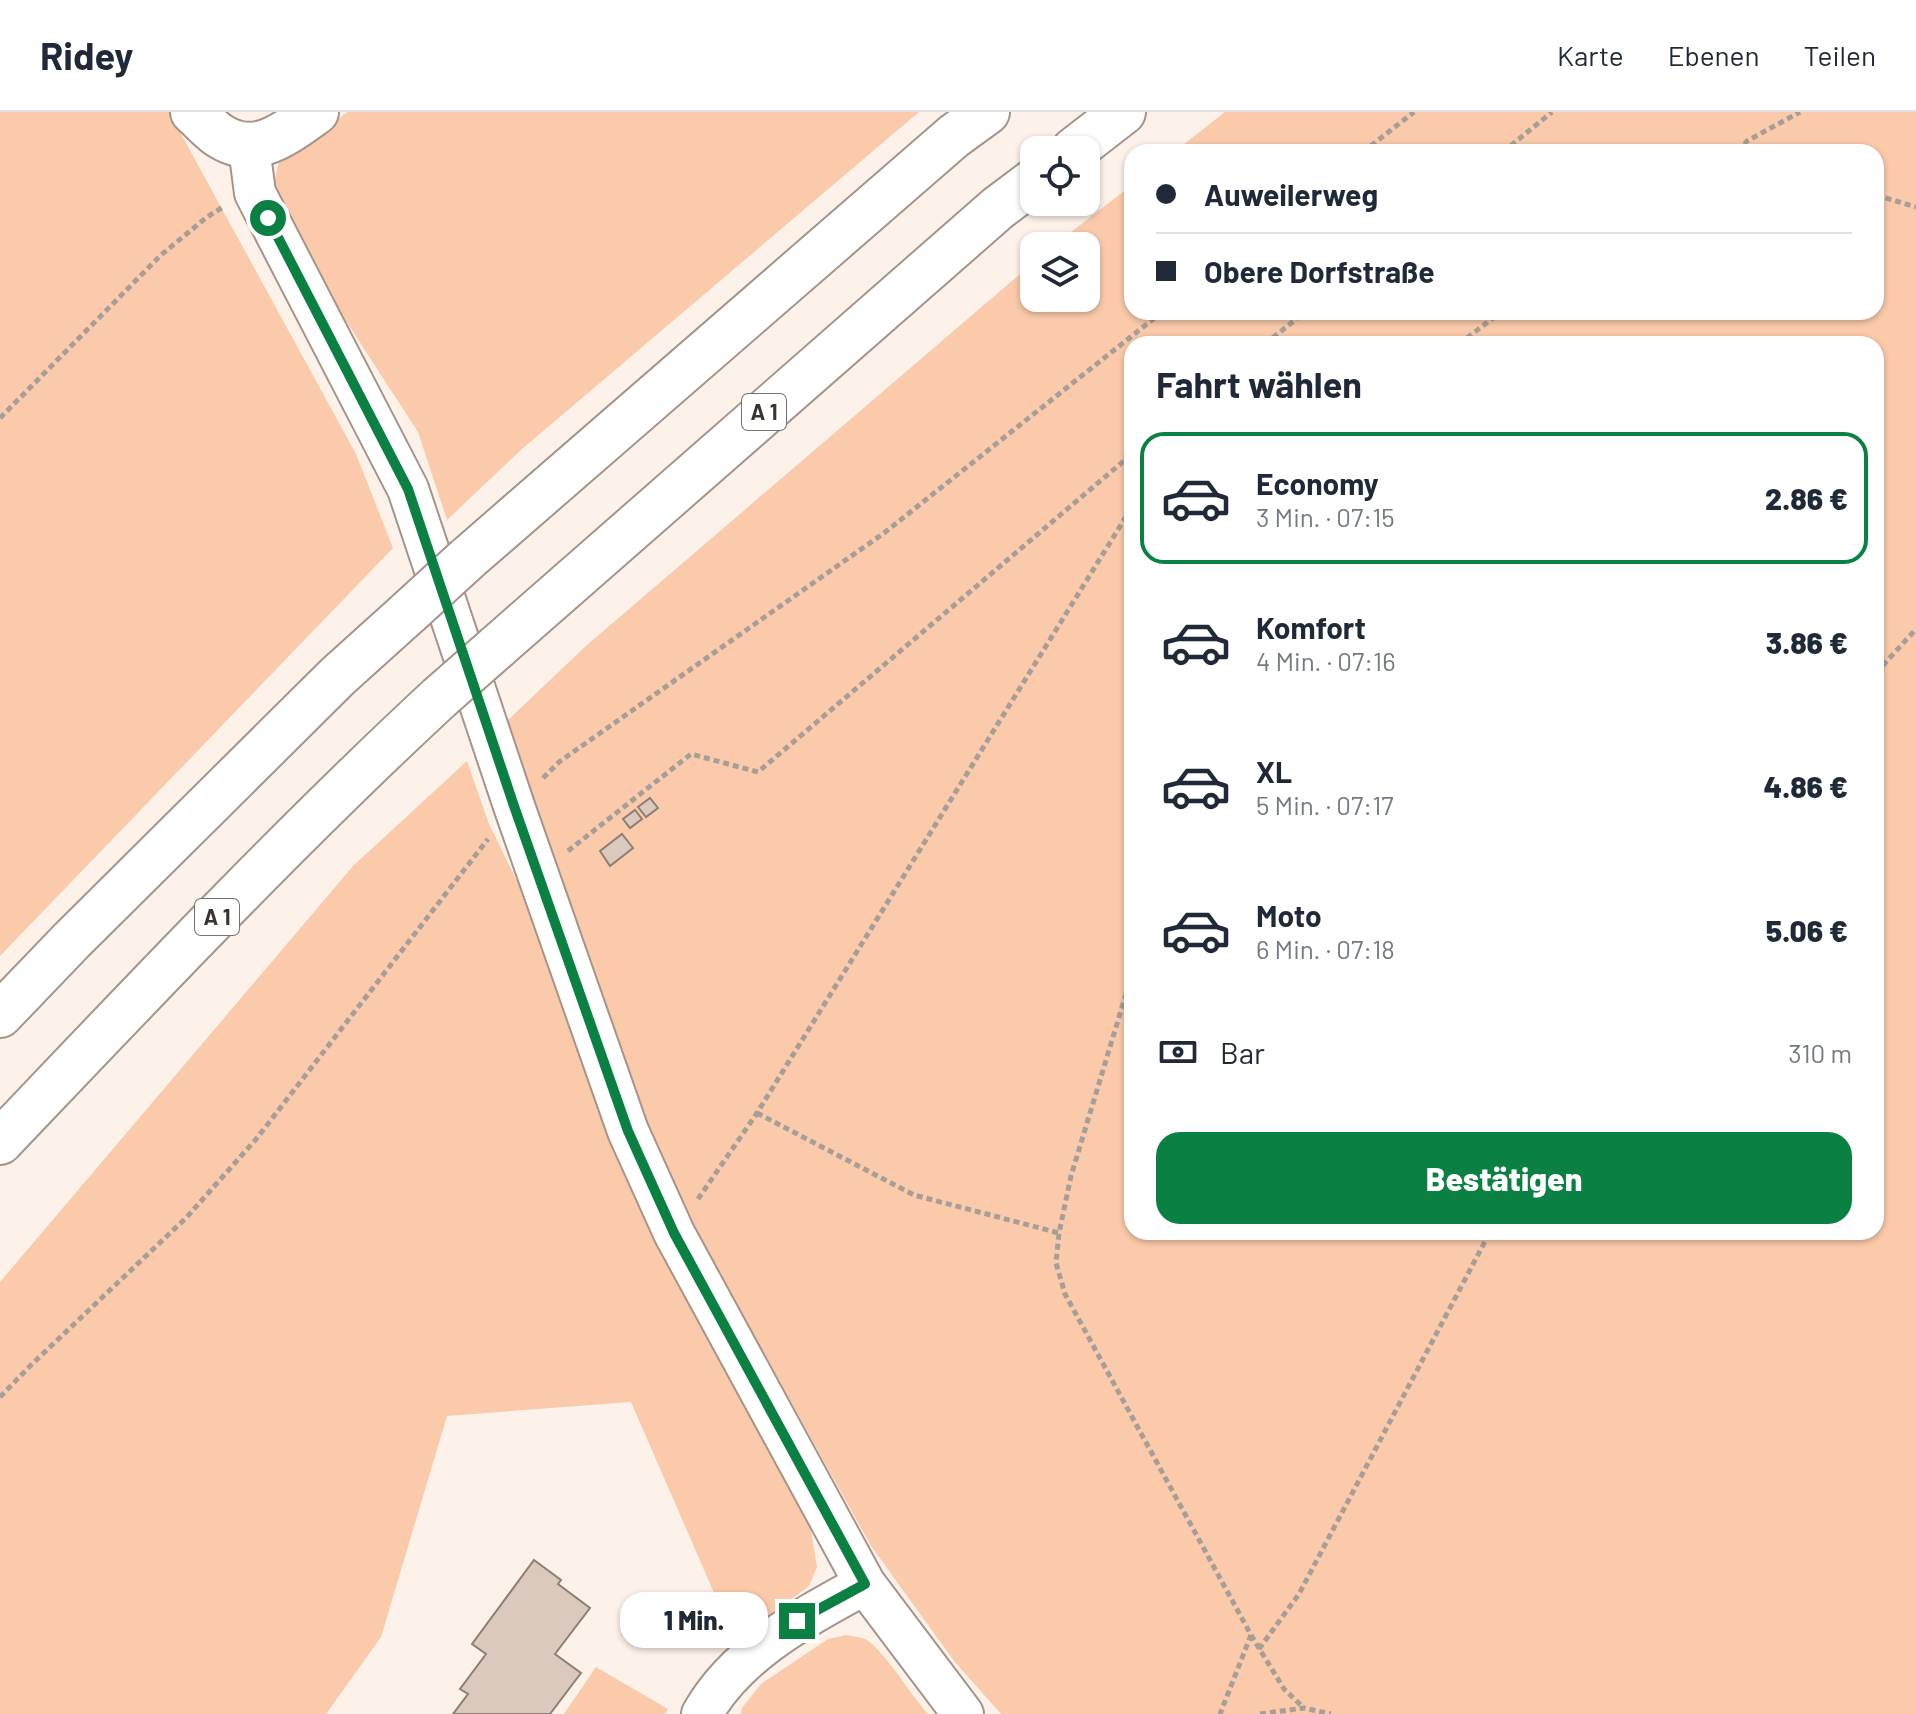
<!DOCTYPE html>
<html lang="de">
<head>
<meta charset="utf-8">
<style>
  body { margin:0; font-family:Barlow,sans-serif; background:#f2f2f3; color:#1f2937; height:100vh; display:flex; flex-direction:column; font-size:30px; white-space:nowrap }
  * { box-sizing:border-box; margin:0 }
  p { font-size:26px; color:#747a83 }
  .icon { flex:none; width:44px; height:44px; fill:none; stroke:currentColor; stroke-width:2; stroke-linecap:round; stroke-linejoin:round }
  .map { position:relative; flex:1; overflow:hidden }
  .drawer { position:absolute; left:1124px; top:224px; width:760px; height:904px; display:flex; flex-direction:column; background:#fff; border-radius:24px; box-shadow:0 2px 6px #0004 }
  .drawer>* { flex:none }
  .banner { position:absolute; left:1124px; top:32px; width:760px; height:176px; border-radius:24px; box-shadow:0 2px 6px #0004; display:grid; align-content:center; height:176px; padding:0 32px; background:#fff }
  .controls { position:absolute; left:1020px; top:24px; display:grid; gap:16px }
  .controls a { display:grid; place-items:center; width:80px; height:80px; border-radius:16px; background:#fff; box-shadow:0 2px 6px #0004; font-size:40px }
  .end { position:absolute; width:36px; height:36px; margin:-18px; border:10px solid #0b8043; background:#fff; box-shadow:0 0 0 4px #fff }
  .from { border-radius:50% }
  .bubble { position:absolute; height:56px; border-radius:24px; background:#fff; box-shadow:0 2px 6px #0004; font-size:26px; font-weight:800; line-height:56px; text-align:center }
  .banner b { display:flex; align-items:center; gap:28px; height:76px; font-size:30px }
  .banner b+b { border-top:2px solid #e0e1e3 }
  .banner i { width:20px; height:20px; background:#1f2937 }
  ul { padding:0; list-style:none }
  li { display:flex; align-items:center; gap:24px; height:132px; margin:0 16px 12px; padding:0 16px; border:4px solid transparent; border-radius:24px }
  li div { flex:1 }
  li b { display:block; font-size:30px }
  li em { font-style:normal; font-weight:800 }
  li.active { border-color:#0b8043 }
  li>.icon { width:72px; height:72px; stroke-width:1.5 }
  h2 { padding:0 32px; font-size:36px; line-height:96px }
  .pay { display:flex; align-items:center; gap:20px; height:88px; padding:0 32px; font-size:30px }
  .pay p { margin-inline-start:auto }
  .button { display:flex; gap:16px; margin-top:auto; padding:16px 32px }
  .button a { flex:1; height:92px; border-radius:24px; background:#0b8043; color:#fff; font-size:32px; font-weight:800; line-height:92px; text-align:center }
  header { display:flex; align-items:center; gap:48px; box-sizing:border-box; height:112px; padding:0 40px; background:#fff; border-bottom:2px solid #e0e1e3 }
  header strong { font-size:38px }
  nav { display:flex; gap:44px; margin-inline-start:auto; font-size:28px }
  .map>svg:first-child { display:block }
  .green { fill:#facaaa; fill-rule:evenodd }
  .building { fill:#dbc9bd; stroke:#8e7e73; stroke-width:2 }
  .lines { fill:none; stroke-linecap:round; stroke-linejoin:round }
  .minor-casing { stroke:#a59489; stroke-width:44 }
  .tertiary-casing { stroke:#a59489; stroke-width:48 }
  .motorway-casing { stroke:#a59489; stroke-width:48 }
  .path { stroke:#a79e97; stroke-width:5; stroke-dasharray:6 4; stroke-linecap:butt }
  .minor { stroke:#fff; stroke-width:40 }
  .tertiary { stroke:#fff; stroke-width:44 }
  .motorway { stroke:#fff; stroke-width:44 }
  .motorway-bridge-casing { stroke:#a59489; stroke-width:48; stroke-linecap:butt }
  .motorway-bridge { stroke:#fff; stroke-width:44 }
  .route { stroke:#0b8043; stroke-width:10 }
  .labels { text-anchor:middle; stroke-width:7; stroke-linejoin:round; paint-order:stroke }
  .shield { fill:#fff; stroke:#76716d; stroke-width:2 }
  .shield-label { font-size:22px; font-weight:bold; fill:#3b342f }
</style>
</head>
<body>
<header>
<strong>Ridey</strong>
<nav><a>Karte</a><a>Ebenen</a><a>Teilen</a></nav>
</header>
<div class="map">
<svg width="1916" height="1602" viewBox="0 0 1916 1602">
  <rect width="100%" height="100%" fill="#fdf2ea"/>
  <path class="green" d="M 0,0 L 169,0 L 356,342 L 393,436 L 0,844 Z
    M 348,0 L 919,0 L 522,337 L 447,408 L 418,320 L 270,92 L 279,49 Z
    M 1225,0 L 1916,0 L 1916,1602 L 1001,1602 L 954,1549 L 871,1434 L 660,1055 L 582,823 L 506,610 L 587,533 L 1034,150 L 1034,186 L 1086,186 L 1086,134 L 1053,134 L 1132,73 L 1132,200 L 1876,200 L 1876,40 L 1174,40 ZM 1132,232 L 1876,232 L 1876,1120 L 1132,1120 Z
    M 467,649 L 489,712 L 540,816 L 626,1068 L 809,1406 L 817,1455 L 809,1474 L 735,1529 L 631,1290 L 447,1304 L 381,1525 L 326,1602 L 0,1602 L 0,1170 L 353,754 Z
    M 846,1523 C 851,1524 859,1525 865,1527 C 883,1536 912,1585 928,1602 L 741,1602 L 742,1596 L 761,1572 L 828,1527 Z
    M 596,1555 L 668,1597 L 665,1602 L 564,1602 Z"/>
  <path class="building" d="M 650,686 L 658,696 L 646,705 L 638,695 Z
    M 635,698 L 642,707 L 630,716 L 623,707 Z
    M 622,722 L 633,736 L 610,754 L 600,739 Z
    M 534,1448 L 561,1468 L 558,1472 L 590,1496 L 555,1542 L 581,1561 L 550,1602 L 453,1602 L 468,1582 L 460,1577 L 486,1542 L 472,1532 Z"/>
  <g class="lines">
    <defs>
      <path id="minor" d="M 249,35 L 255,81 L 408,377 L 514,694 L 628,1019 L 674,1121 L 865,1472 L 963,1602
        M 702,1602 C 737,1540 805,1505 865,1472"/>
      <path id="tertiary" d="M 193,0 C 201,7 209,16 217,22 C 254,48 285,22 316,0"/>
      <path id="motorway" d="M 1074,38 L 1123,0
        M 467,447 L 954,24 L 987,0
        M 497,535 L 998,96 L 1034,69
        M 0,903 L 72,828 L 338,564 L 409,500
        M 0,1030 C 143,880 287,727 439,586"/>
    </defs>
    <use href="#minor" class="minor-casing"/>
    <use href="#tertiary" class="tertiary-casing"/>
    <use href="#motorway" class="motorway-casing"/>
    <path class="path" d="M 1363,40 L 1414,0
      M 1503,40 L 1552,0
      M 1738,40 L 1747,29 L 1800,0
      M 1876,83 L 1916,95
      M 1265,232 L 1305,200
      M 1459,232 L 1501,200
      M 0,306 L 161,143 L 207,105 L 223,95
      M 1876,561 L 1916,517
      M 543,666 L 559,650 L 884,421 L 1162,200
      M 568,739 L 691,642 L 758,660 L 1132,342
      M 1132,862 L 1071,1064 L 1059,1121 L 1056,1151 L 1065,1182 L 1251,1523 L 1220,1602
      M 757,1001 L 914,1083 L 1059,1121
      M 698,1087 L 757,1001 L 1132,395
      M 0,1285 L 31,1253 L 187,1105 L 257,1026 L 488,727
      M 1251,1523 L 1284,1577 L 1304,1596
      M 1259,1537 L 1299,1482 L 1490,1120
      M 1260,1602 L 1304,1596 L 1331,1602"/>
    <use href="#minor" class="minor"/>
    <use href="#tertiary" class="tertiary"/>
    <use href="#motorway" class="motorway"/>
    <defs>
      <path id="motorway-bridge" d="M 409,500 L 467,447
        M 439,586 L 497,535"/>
    </defs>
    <use href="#motorway-bridge" class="motorway-bridge-casing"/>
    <use href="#motorway-bridge" class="motorway-bridge"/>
  </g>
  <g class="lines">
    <path class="route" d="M 268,106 L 408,377 L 514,694 L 628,1019 L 674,1121 L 865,1472 L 797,1509"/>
  </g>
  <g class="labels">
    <g class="shield">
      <rect x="742" y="282" width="44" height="36" rx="6"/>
      <rect x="195" y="787" width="44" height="36" rx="6"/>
    </g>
    <g class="shield-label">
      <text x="764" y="308">A 1</text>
      <text x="217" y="813">A 1</text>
    </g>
  </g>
</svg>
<div class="controls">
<a><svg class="icon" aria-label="locate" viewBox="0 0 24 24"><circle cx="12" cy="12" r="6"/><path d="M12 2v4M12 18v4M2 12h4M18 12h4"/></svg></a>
<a><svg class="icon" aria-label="layers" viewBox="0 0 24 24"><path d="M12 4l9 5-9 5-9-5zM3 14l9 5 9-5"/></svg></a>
</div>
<i class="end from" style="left:268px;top:106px"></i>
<i class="end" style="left:797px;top:1509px"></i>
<div class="bubble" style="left:620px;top:1480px;width:148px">1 Min.</div>
<div class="banner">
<b><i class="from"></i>Auweilerweg</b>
<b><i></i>Obere Dorfstraße</b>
</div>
<section class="drawer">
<h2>Fahrt wählen</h2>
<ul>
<li class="active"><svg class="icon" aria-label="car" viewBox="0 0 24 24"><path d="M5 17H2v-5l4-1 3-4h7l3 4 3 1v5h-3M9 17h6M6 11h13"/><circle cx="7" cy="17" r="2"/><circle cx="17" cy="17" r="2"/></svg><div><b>Economy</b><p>3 Min. · 07:15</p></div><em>2.86 €</em></li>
<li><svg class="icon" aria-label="car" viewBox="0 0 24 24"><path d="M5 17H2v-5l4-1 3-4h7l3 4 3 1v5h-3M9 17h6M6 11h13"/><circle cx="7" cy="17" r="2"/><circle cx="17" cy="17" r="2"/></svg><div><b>Komfort</b><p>4 Min. · 07:16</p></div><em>3.86 €</em></li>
<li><svg class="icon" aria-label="car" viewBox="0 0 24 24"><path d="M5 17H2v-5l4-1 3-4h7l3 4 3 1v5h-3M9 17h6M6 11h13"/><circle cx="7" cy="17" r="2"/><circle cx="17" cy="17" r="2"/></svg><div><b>XL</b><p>5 Min. · 07:17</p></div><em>4.86 €</em></li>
<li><svg class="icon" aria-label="car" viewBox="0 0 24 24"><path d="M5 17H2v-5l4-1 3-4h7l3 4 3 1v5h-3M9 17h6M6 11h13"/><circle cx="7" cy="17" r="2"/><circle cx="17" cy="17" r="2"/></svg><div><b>Moto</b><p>6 Min. · 07:18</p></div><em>5.06 €</em></li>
</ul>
<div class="pay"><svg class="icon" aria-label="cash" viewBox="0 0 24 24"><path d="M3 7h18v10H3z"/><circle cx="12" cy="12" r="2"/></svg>Bar<p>310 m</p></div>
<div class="button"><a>Bestätigen</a></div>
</section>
</div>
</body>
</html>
